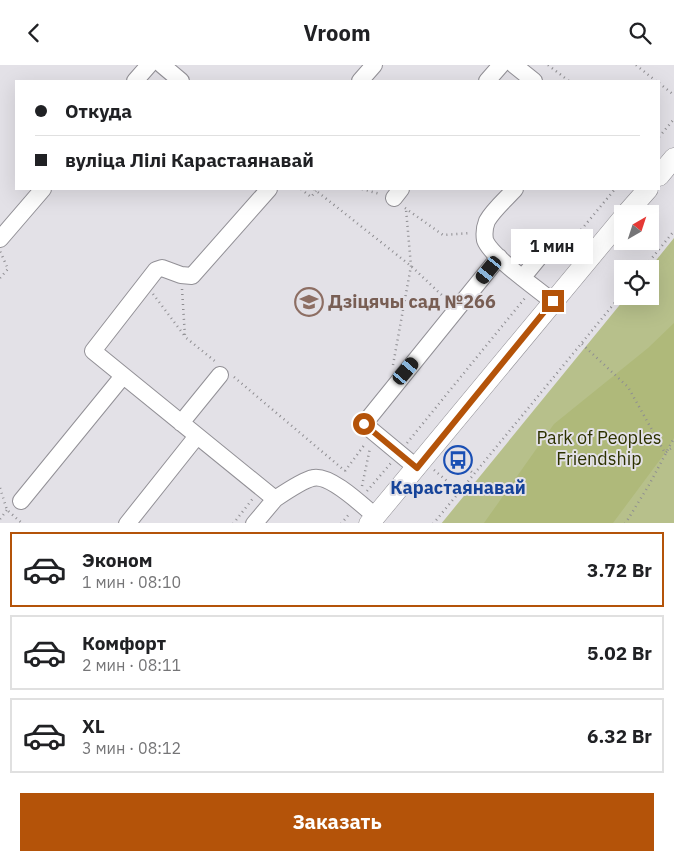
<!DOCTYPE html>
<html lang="ru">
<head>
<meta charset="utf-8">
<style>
  body { margin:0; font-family:"IBM Plex Sans",sans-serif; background:#f6f6f6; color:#202124; height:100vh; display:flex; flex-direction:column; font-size:19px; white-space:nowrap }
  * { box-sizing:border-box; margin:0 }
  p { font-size:16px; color:#757577 }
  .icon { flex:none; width:28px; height:28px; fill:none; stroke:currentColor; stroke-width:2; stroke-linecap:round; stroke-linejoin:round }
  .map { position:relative; height:458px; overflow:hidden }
  .panel { display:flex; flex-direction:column; background:#fff; flex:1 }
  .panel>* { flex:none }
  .banner { position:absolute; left:15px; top:15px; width:645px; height:110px; border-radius:0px; box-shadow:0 5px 20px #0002; display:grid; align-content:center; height:110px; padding:0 20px; background:#fff }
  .needle { width:32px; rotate:39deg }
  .controls { position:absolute; left:614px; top:140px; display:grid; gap:10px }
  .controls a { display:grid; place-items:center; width:45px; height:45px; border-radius:0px; background:#fff; box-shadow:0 5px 20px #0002; font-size:25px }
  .end { position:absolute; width:22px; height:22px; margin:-11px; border:6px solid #b45309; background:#fff; box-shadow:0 0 0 2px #fff }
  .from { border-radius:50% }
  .bubble { position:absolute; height:35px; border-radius:0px; background:#fff; box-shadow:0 5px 20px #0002; font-size:16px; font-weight:700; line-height:35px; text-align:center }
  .car { position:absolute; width:15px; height:30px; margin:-15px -8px; border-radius:6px; box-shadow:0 0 4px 1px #0007; background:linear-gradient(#222 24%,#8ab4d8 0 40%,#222 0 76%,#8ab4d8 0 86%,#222 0) }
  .banner b { display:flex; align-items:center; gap:18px; height:48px; font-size:19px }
  .banner b+b { border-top:1px solid #e0e0e0 }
  .banner i { width:12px; height:12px; background:#202124 }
  ul { padding:9px 0 0; list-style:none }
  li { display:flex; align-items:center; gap:15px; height:75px; margin:0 10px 8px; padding:0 10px; border:2px solid #e0e0e0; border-radius:0px }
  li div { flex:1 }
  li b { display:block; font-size:19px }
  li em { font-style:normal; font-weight:700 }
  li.active { border-color:#b45309 }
  li>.icon { width:45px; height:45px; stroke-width:1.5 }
  .cta { display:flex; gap:10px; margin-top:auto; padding:10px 20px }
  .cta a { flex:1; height:58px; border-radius:0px; background:#b45309; color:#fff; font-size:20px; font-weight:700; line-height:58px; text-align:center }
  header { display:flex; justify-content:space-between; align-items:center; height:65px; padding:0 20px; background:#fff; font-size:22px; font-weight:700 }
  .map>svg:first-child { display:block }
  .green { fill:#b7c08b }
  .forest { fill:#afb97a }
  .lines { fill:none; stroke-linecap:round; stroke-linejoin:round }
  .minor-casing { stroke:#929096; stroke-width:18 }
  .major-casing { stroke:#929096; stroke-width:21 }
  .path { stroke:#8e8d91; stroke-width:2.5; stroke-dasharray:1 4; stroke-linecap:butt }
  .minor { stroke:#fff; stroke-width:16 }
  .major { stroke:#fff; stroke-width:20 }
  .route { stroke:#b45309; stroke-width:6 }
  .labels { text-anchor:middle; stroke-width:4; stroke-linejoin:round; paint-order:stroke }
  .education-label { font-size:18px; font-weight:bold; fill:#785e54; stroke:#e3e1e7; text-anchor:start }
  .park-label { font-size:18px; fill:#2d3200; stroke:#e3e1e7 }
  .transit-label { font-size:18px; font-weight:bold; fill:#164399; stroke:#e3e1e7 }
</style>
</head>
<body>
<header><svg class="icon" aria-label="back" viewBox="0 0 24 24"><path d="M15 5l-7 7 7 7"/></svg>Vroom<svg class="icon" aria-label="search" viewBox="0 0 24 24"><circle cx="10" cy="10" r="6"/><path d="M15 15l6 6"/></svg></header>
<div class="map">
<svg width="674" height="459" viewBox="0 0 674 459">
  <rect width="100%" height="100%" fill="#e3e1e7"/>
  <path class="green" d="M 674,173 L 674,458 L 441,459 L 627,231 L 650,231 L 649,204 Z"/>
  <path class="forest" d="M 674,258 L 674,373 L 665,388 L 613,458 L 484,458 L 554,359 L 648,283 Z"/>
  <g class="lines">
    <defs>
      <path id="minor" d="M 162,0 L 181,16
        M 514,0 L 534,16
        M 135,16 L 149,0
        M 360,16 L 374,0
        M 487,16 L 501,0
        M 515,124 C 507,133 493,145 487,156 C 485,161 484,169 485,175 C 491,192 538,224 553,237
        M 394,133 L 401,124
        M 0,174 L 43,124
        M 523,212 L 550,179
        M 181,358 L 220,310
        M 417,403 L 364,359 L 499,192
        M 275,434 C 284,428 303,415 313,413 C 330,409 362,440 375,451
        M 21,436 L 123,311
        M 127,459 L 197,371
        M 254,459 L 275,434 L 93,286 L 156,205 L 162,203 L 181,210 L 192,211 L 269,124"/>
      <path id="major" d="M 659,111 L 674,93
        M 626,149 L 648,124
        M 369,459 L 622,154"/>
    </defs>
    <use href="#minor" class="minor-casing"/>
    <use href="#major" class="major-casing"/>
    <path class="path" d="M 548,0 L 569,16
      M 636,0 L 656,16
      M 659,18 L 674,30
      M 659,72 L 674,54
      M 301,124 L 311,132 L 316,126
      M 314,124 L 411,201 L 447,235
      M 362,124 L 380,129
      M 405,143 L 443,170 L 471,168
      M 562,188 L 615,124
      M 643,204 L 674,166
      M 0,213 L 8,204 L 0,186
      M 182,224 L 185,272 L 216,297
      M 153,229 L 184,270
      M 582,279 L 628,322 L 665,388 L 674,381
      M 393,300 L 411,201 L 406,144
      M 234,312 L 345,406
      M 407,378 L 525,233
      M 449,386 L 474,409
      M 434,405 L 460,427
      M 345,406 L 365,379
      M 362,421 L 370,383
      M 0,423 L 7,445 L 23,459
      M 367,426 L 391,398
      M 0,454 L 7,445
      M 233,459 L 254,432
      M 341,459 L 350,448
      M 433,459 L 622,229
      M 625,459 L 649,420 L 674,373"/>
    <use href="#minor" class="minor"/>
    <use href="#major" class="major"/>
  </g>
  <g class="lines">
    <path class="route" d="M 364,359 L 417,403 L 553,236"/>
  </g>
  <defs>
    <symbol id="school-ring" viewBox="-11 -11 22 22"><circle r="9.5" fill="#e3e1e7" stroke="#8d6e63" stroke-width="1.5"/><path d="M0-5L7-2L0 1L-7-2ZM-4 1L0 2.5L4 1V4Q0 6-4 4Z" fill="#8d6e63"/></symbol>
    <symbol id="bus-ring" viewBox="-11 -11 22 22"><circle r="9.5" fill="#e3e1e7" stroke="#1a4fb4" stroke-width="1.5"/><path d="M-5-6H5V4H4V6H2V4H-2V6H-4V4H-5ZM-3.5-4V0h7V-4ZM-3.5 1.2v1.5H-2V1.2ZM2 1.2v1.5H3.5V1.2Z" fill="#1a4fb4"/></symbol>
  </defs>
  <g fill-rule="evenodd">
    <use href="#school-ring" x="293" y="221" width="32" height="32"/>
    <use href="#bus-ring" x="442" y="379" width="32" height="32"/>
  </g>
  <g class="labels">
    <g class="education-label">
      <text x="328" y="243">Дзіцячы сад №266</text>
    </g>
    <g class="park-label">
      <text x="599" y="379">Park of Peoples<tspan x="599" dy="21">Friendship</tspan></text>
    </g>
    <g class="transit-label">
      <text x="458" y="429">Карастаянавай</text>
    </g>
  </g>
</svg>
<div class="controls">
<a><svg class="needle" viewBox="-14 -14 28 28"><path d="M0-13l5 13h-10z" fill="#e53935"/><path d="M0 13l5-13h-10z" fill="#757577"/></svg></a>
<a><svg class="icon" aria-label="locate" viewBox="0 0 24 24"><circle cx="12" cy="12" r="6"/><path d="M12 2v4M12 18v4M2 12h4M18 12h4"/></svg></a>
</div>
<i class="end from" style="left:364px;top:359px"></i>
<i class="end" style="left:553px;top:236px"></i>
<div class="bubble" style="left:511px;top:164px;width:82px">1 мин</div>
<i class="car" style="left:489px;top:205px;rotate:219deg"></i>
<i class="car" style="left:406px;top:306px;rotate:40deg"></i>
<div class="banner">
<b><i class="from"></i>Откуда</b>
<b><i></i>вуліца Лілі Карастаянавай</b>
</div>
</div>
<section class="panel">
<ul>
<li class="active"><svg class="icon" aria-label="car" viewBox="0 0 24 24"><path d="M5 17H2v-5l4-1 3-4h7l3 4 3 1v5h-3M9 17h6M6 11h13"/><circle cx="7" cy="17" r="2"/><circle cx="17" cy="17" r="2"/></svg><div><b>Эконом</b><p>1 мин · 08:10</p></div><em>3.72 Br</em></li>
<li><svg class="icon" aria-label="car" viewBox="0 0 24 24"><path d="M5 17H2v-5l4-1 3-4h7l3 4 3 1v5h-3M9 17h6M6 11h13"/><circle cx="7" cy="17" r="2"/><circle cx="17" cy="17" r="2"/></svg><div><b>Комфорт</b><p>2 мин · 08:11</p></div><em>5.02 Br</em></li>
<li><svg class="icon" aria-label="car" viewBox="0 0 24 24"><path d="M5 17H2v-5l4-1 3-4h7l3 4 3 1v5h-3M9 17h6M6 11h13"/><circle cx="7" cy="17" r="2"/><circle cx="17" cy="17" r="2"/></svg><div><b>XL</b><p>3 мин · 08:12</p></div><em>6.32 Br</em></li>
</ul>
<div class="cta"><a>Заказать</a></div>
</section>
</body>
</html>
